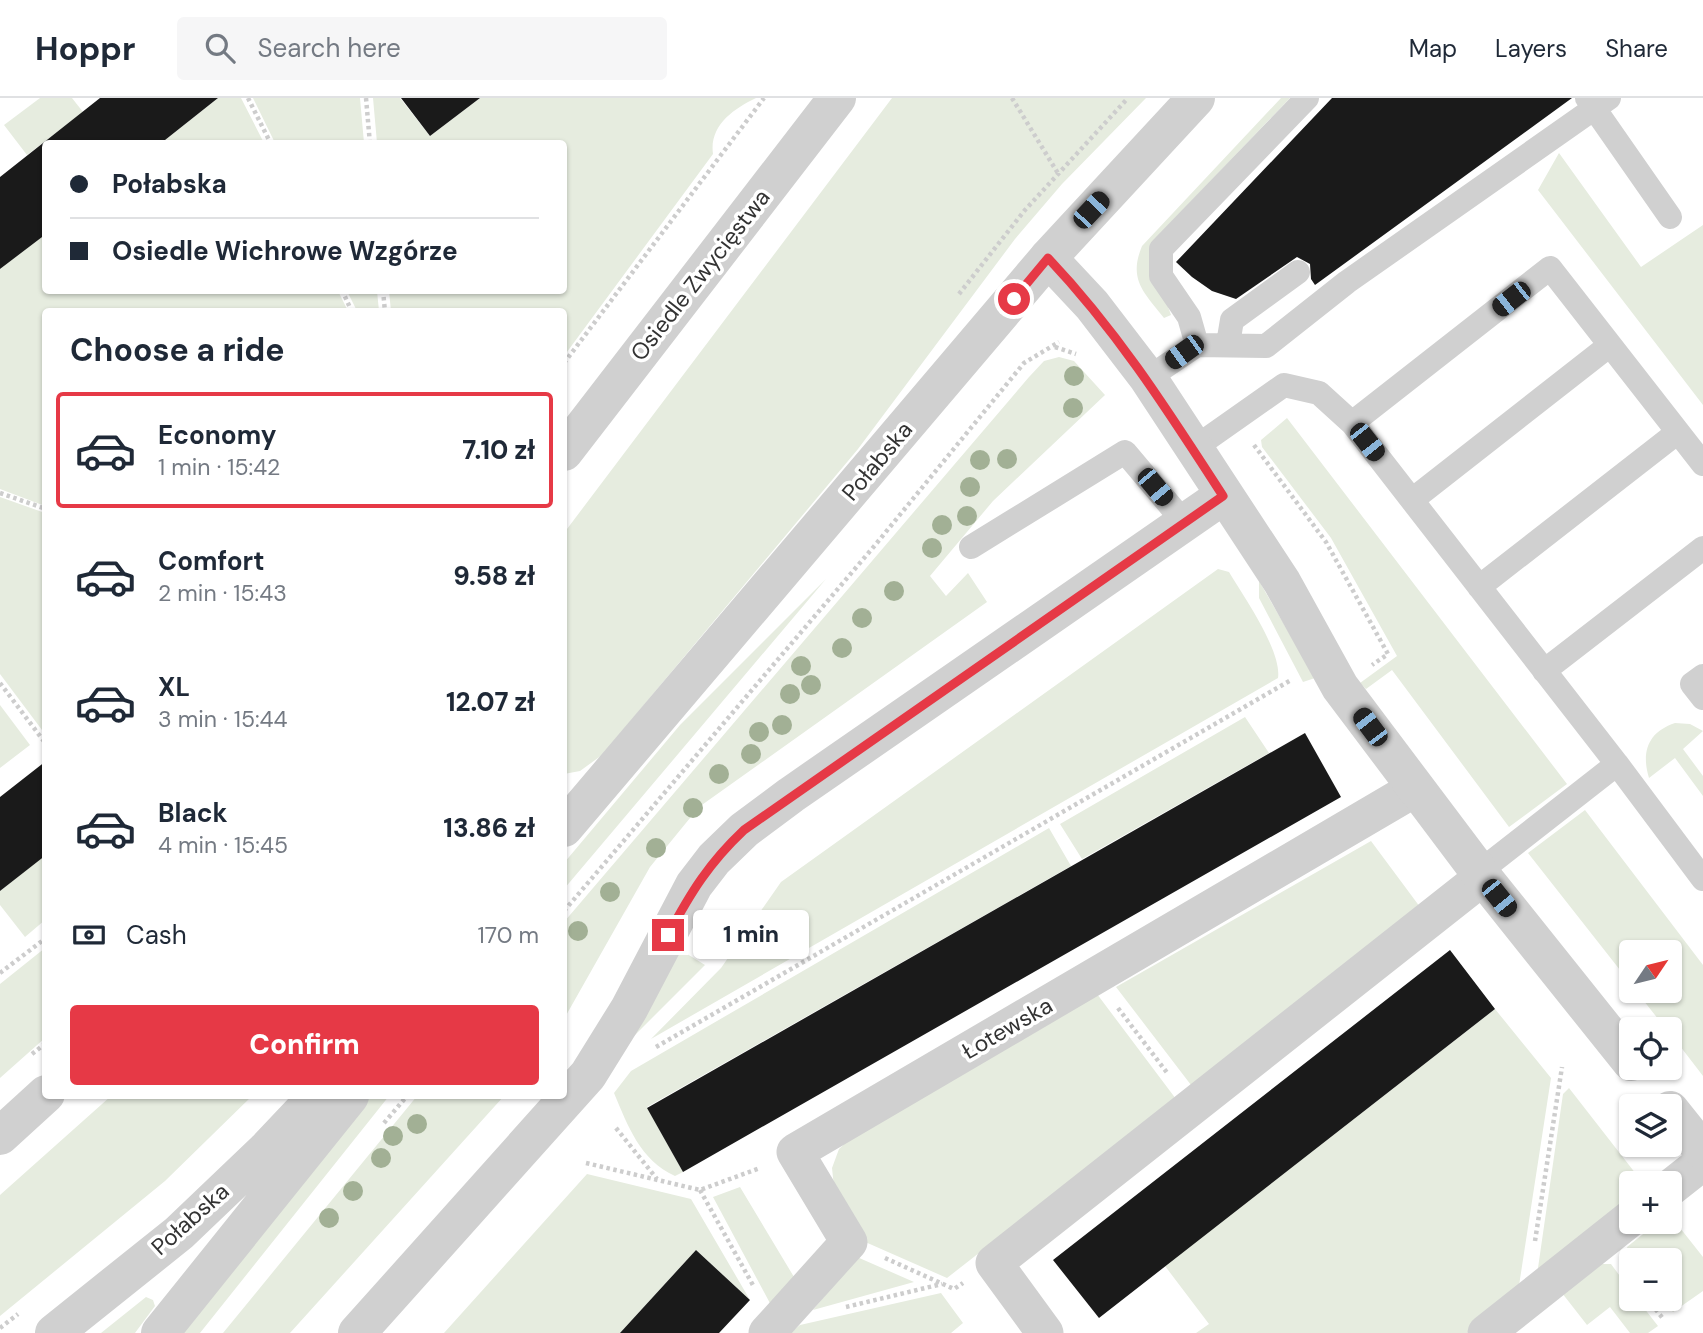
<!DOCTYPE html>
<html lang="en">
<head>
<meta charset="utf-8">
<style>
  body { margin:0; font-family:"DM Sans",sans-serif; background:#f6f6f7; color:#1f2937; height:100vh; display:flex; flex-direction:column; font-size:26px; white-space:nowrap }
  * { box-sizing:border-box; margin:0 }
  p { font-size:23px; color:#747a83 }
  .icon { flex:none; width:38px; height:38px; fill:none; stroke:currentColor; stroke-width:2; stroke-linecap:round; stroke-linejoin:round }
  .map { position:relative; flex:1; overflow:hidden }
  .side { position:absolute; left:42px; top:210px; width:525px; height:791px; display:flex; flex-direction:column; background:#fff; border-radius:7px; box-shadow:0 2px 5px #0004 }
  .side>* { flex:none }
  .guide { position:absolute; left:42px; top:42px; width:525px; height:154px; border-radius:7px; box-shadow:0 2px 5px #0004; display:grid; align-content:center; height:154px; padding:0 28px; background:#fff }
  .needle { width:46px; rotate:55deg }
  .fabs { position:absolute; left:1619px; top:842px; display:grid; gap:14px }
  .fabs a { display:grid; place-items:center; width:63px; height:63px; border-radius:7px; background:#fff; box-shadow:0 2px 5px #0004; font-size:35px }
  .end { position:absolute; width:32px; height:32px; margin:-16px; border:9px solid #e63946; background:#fff; box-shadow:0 0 0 4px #fff }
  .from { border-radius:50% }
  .bubble { position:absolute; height:49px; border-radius:7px; background:#fff; box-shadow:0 2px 5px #0004; font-size:23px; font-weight:800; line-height:49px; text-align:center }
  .car { position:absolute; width:21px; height:42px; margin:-21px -10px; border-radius:9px; box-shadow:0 0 5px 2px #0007; background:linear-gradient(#222 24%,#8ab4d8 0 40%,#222 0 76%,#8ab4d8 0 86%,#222 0) }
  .guide b { display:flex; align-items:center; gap:24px; height:66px; font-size:26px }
  .guide b+b { border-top:2px solid #e0e1e3 }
  .guide i { width:18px; height:18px; background:#1f2937 }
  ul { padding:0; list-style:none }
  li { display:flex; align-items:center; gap:21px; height:116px; margin:0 14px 10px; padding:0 14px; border:4px solid transparent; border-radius:7px }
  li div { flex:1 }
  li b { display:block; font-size:26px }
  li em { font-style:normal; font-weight:800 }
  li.current { border-color:#e63946 }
  li>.icon { width:63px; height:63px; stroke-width:1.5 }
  h2 { padding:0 28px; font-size:32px; line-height:84px }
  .pay { display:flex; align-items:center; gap:18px; height:77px; padding:0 28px; font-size:26px }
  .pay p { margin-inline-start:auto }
  .primary-button { display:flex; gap:14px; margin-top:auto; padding:14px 28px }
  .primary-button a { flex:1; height:80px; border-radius:7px; background:#e63946; color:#fff; font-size:28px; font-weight:800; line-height:80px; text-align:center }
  header { display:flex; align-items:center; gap:42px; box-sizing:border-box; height:98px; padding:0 35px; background:#fff; border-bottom:2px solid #e0e1e3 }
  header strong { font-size:33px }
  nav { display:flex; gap:38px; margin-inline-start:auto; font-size:24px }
  .search { width:490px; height:63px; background:#f6f6f7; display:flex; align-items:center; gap:18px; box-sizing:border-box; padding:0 24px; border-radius:7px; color:#747a83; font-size:26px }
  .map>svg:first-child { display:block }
  .green { fill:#e6ecdf }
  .building { fill:#1a1a1a }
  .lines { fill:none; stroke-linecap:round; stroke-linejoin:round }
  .path { stroke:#cdcdcd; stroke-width:4.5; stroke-dasharray:3.5 3.5; stroke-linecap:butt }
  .service { stroke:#d0d0d0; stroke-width:24 }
  .pedestrian { stroke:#d0d0d0; stroke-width:37 }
  .minor { stroke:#d0d0d0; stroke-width:38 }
  .tertiary { stroke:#d0d0d0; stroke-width:38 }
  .tree { fill:#a2b095 }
  .route { stroke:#e63946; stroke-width:9 }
  .labels { text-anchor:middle; stroke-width:7; stroke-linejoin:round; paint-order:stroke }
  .street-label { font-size:23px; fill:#333; stroke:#fff }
</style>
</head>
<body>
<header>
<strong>Hoppr</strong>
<div class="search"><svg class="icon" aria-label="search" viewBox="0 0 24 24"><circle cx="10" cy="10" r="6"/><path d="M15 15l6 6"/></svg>Search here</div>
<nav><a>Map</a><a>Layers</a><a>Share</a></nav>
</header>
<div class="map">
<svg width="1703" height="1235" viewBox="0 0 1703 1235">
  <rect width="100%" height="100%" fill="#fff"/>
  <path class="green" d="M 40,0 L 72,0 L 83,14 L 27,57 L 4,27 Z
    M 218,0 L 241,0 L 264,45 L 160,46 Z
    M 253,0 L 360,0 L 364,45 L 275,45 Z
    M 373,0 L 400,0 L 430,38 L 480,0 L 756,0 C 733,11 709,28 713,56 L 564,258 L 564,214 L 391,213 L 389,193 L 564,192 L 564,46 L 377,45 Z
    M 892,0 L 1146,0 L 1062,86 L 1015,141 L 858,351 L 602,657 L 580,673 L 564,676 L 564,435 Z
    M 1281,0 L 1290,0 L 1155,141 C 1140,179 1161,184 1171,217 L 1164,220 C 1144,194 1128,182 1142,148 Z
    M 1559,55 L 1641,169 L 1703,127 L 1703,307 L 1538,92 Z
    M 45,136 L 46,192 L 338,193 L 348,213 L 46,214 L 45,408 L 0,391 L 0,171 Z
    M 347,193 L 377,193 L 379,213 L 357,213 Z
    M 1059,259 L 1074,263 L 1105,297 L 993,403 L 930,478 L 946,498 L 968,475 L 987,504 L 699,709 L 650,769 L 564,921 L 564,824 L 1029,279 L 1044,263 Z
    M 1287,320 L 1567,686 L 1509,729 L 1392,572 L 1366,591 L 1360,585 L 1397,558 L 1331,440 L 1262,349 L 1261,342 Z
    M 0,399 L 45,415 L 45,636 L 0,576 Z
    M 1218,471 L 1229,474 C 1244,499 1282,553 1278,580 L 651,941 L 721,870 L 781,784 Z
    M 826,481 L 564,791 L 564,765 L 680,627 Z
    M 1259,483 L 1315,580 L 1303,584 L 1259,500 Z
    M 0,607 L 30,647 L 0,670 Z
    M 1245,619 L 1269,655 L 1082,761 L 1060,726 Z
    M 1675,625 L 1690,626 L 1703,633 L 1683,651 L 1703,678 L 1703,698 L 1675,660 L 1649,680 C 1641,654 1648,634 1675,625 Z
    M 1585,712 L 1703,867 L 1703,978 L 1670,935 L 1670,931 L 1666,931 L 1636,893 L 1670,892 L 1670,854 L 1631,854 L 1631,886 L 1528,755 Z
    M 1049,730 L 1071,768 L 647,1009 L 683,1074 L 675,1078 C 640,1062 628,1028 614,995 L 631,973 Z
    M 1371,743 L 1420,809 L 1191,987 L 1116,889 Z
    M 45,757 L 45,822 L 25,839 L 0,807 L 0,793 Z
    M 45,850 L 45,940 L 0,980 L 0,886 Z
    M 679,851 L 705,867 L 628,944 Z
    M 1097,896 L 1176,1001 L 947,1180 L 863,1143 L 834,1089 L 832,1070 L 839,1051 L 857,1034 Z
    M 1495,911 L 1551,980 L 1518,1194 L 1467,1235 L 1196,1235 L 1209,1226 L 1165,1168 Z
    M 1569,990 L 1643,1085 L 1631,1085 L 1631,1103 L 1537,1177 L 1563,996 Z
    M 111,998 L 252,998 L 165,1083 L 0,1218 L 0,1097 Z
    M 368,998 L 389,998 L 200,1235 L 179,1235 Z
    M 417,998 L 504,998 L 290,1235 L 223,1235 Z
    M 587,1076 L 691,1101 L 750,1202 L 696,1152 L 620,1235 L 444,1235 Z
    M 740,1089 L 797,1184 L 772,1209 L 713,1099 Z
    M 1670,1121 L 1673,1121 L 1703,1159 L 1703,1193 L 1673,1214 L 1661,1201 L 1670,1200 L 1670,1162 L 1631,1163 L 1627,1149 L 1658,1124 Z
    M 857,1159 L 914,1184 L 813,1212 Z
    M 1602,1166 L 1611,1166 L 1631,1193 L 1631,1200 L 1637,1201 L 1658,1228 L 1648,1235 L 1630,1235 L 1610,1209 L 1587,1227 L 1562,1195 Z
    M 941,1195 L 963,1225 L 951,1235 L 790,1235 L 800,1227 Z
    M 146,1199 L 153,1202 L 155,1208 L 135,1235 L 101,1235 Z"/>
  <path class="building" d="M 100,0 L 218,0 L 160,46 L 46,46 L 46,136 L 0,171 L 0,79 Z
    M 401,0 L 480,0 L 430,38 Z
    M 1332,0 L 1572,0 L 1315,187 L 1311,181 L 1310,166 L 1297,159 L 1236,201 L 1212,193 L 1192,179 L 1176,164 Z
    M 1305,635 L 1341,699 L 683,1074 L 647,1010 Z
    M 46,663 L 46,757 L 0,793 L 0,699 Z
    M 1450,852 L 1495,911 L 1099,1220 L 1053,1162 Z
    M 696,1152 L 750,1202 L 719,1235 L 620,1235 Z"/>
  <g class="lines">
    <path class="path" d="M 248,0 L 271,46
      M 366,0 L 370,46
      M 1012,0 L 1059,77
      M 342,192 L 352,214
      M 383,192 L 385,214
      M 959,196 L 1025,112 L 1128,0
      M 1055,249 L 1076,256
      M 564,265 L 764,0
      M 1254,347 L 1326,444 L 1388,556 L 1372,567
      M 0,395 L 46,411
      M 0,585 L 46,646
      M 564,813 L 876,446 L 1024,265 L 1059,244
      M 0,875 L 46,840
      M 1118,910 L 1168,976
      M 656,949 L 1291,582
      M 32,956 L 46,945
      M 384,1025 L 407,998
      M 616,1030 L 657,1081
      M 586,1065 L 700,1092 L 760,1070
      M 700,1092 L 754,1189
      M 1535,1143 L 1562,969
      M 885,1160 L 954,1191 L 963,1185
      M 1647,1200 L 1664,1222
      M 846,1209 L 942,1186
      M 0,1230 L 18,1216"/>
    <path class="service" d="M 1587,0 L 1670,119
      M 1228,246 L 1232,222 L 1298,174
      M 1197,247 L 1189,219 L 1161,178 L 1161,151 L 1307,0
      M 1148,280 L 1197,247 L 1266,248 L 1347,184 L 1609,0
      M 1193,351 L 1284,287 L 1319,295 L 1352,325
      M 1412,402 L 1610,247
      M 971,449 L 1125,354 L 1184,424
      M 1479,489 L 1678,334
      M 1544,573 L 1703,450
      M 1703,578 L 1692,586 L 1703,600
      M 1617,666 L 1352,325 L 1550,170 L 1703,366
      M 1479,774 L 1617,666 L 1703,781"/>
    <path class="pedestrian" d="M 1670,1090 L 1703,1064
      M 767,1235 L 849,1144 L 795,1054 L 1416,690
      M 1045,1235 L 994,1165 L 1483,779
      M 1486,1235 L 1631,1120"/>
    <path class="minor" d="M 1048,160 L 1092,207 L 1148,280 L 1282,484 L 1340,589 L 1483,779 L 1631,964
      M 564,354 L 837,0
      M 1670,1012 L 1703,1053
      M 0,1038 L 46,996
      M 357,1235 L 588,977 L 629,911 L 694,787 L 714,761 L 744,732 L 791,697 L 1223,398"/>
    <path class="tertiary" d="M 564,730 L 1048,160 L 1196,0
      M 54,1235 L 179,1135 L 266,1052 L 317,998
      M 160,1235 L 350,998"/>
  </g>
  <g class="tree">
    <circle cx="1074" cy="278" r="10"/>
    <circle cx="1073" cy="310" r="10"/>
    <circle cx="1007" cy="361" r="10"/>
    <circle cx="980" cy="362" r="10"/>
    <circle cx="970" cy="389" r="10"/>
    <circle cx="967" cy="418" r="10"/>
    <circle cx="942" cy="427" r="10"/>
    <circle cx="932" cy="450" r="10"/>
    <circle cx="894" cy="493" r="10"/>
    <circle cx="862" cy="520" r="10"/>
    <circle cx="842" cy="550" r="10"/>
    <circle cx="801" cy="568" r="10"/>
    <circle cx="811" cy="587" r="10"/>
    <circle cx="790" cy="596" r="10"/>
    <circle cx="782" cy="627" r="10"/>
    <circle cx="759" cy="634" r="10"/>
    <circle cx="751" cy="656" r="10"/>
    <circle cx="719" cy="676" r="10"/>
    <circle cx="693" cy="710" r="10"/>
    <circle cx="656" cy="750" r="10"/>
    <circle cx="610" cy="794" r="10"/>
    <circle cx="578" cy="833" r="10"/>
    <circle cx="417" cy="1026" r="10"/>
    <circle cx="393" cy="1038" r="10"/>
    <circle cx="381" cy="1060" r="10"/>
    <circle cx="353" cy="1093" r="10"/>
    <circle cx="329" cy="1120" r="10"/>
  </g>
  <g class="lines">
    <path class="route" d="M 668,837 C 691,794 709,765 744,732 L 1223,398 C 1168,313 1118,234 1048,160 L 1014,201"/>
  </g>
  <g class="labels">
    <g class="street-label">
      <text transform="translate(700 177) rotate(-52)" y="8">Osiedle Zwycięstwa</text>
      <text transform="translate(877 363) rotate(-50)" y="8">Połabska</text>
      <text transform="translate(1007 930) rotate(-30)" y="8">Łotewska</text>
      <text transform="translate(190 1121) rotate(-42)" y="8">Połabska</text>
    </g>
  </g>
</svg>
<div class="fabs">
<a><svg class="needle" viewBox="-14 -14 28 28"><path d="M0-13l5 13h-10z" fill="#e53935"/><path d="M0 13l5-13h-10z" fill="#747a83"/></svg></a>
<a><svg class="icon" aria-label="locate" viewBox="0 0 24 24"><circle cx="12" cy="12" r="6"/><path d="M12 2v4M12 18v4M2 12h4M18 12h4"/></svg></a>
<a><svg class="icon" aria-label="layers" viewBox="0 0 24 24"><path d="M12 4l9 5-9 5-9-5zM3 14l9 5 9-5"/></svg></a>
<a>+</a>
<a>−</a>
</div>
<i class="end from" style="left:1014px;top:201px"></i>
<i class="end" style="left:668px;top:837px"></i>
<div class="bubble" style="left:693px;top:812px;width:116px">1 min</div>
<i class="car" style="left:1091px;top:112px;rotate:43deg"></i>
<i class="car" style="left:1511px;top:201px;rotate:232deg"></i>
<i class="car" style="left:1184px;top:254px;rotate:234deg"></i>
<i class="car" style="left:1367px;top:344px;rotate:142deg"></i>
<i class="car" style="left:1155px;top:389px;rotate:140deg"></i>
<i class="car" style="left:1370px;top:629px;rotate:323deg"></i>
<i class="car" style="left:1499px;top:800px;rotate:141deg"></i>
<div class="guide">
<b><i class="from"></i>Połabska</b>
<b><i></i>Osiedle Wichrowe Wzgórze</b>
</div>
<section class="side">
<h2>Choose a ride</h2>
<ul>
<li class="current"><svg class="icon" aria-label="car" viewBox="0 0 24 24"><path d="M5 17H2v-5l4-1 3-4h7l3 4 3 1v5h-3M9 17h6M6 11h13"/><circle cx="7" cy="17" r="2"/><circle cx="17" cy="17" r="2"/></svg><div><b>Economy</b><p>1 min · 15:42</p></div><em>7.10 zł</em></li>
<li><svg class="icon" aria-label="car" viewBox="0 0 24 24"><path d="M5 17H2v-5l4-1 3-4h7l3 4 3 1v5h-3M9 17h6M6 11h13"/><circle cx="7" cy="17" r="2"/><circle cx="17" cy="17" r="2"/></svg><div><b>Comfort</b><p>2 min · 15:43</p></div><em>9.58 zł</em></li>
<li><svg class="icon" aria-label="car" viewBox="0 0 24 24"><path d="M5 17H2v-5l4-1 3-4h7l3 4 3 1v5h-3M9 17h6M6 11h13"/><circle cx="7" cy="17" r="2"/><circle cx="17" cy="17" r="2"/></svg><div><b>XL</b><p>3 min · 15:44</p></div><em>12.07 zł</em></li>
<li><svg class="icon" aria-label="car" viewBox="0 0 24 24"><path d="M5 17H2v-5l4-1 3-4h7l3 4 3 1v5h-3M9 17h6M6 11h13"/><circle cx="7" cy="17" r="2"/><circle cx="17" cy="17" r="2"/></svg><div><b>Black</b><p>4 min · 15:45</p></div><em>13.86 zł</em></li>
</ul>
<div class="pay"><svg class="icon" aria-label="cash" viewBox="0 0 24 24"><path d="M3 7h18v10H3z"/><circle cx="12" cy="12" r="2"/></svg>Cash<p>170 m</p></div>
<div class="primary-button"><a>Confirm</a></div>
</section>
</div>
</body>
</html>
